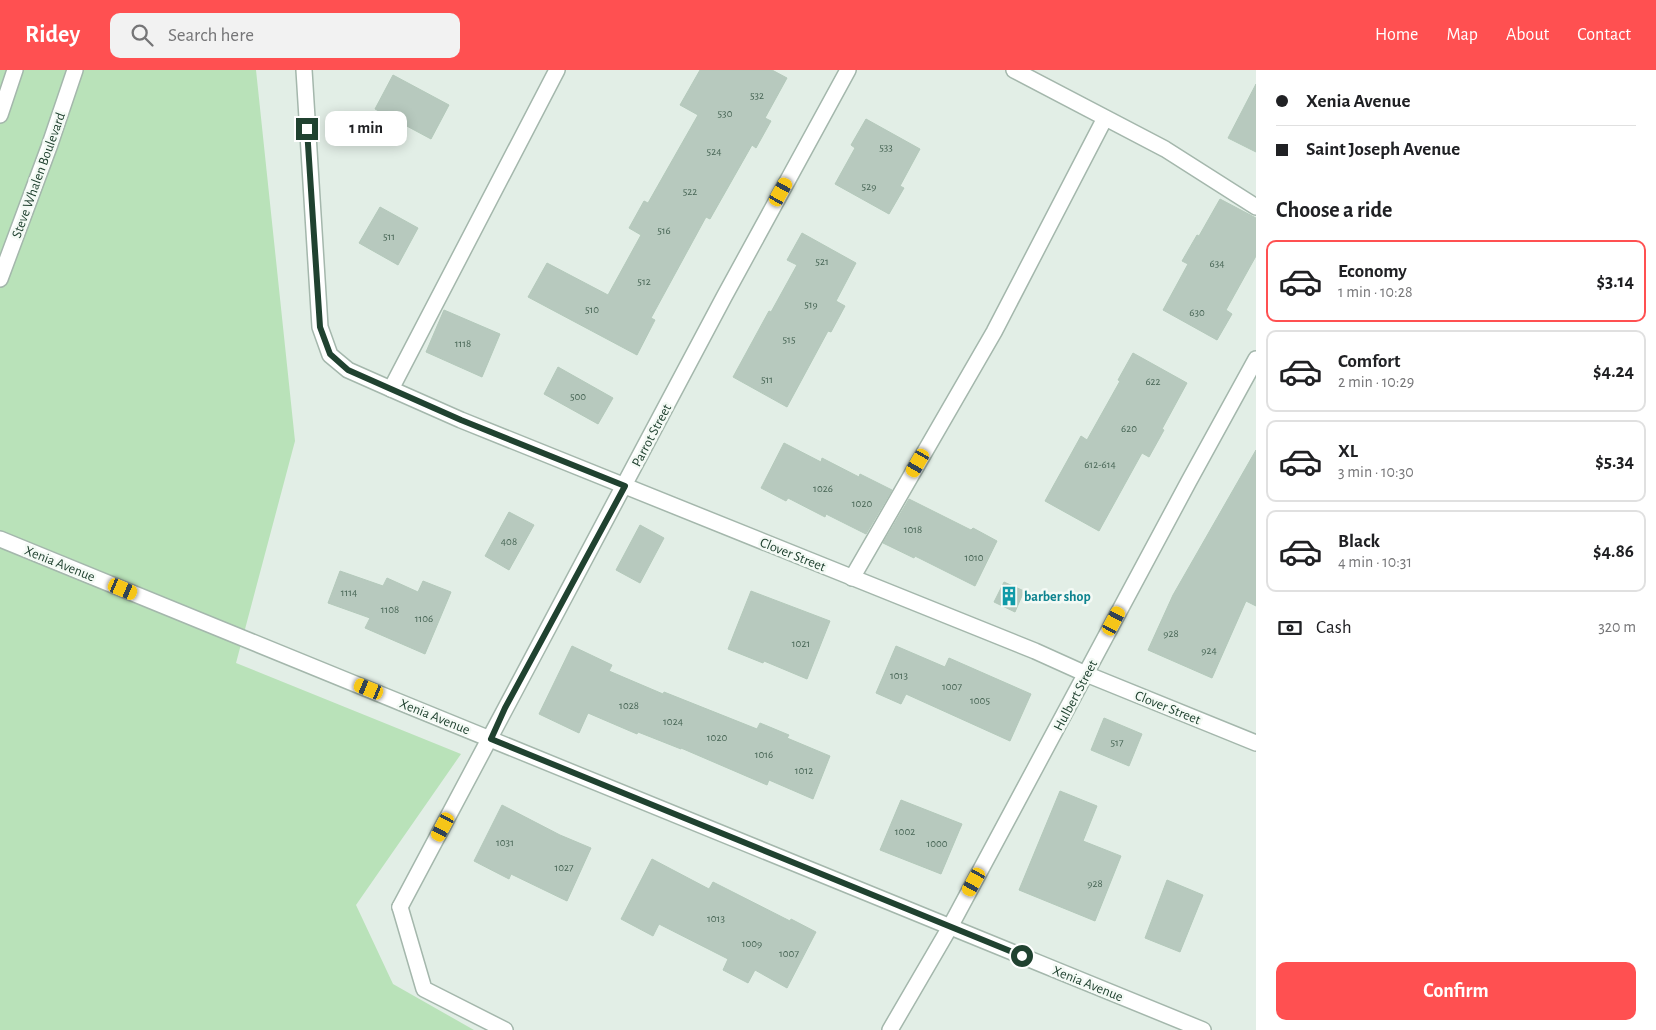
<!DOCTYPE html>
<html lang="en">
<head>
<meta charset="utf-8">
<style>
  body { margin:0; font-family:"Alegreya Sans",sans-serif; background:#f2f2f2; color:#202124; height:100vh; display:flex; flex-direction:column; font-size:19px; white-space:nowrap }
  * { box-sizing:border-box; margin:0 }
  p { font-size:16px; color:#757577 }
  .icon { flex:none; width:28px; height:28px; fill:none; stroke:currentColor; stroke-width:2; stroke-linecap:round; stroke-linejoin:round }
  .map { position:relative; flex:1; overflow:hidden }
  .drawer { display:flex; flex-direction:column; background:#fff; width:400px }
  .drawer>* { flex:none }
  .hud { display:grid; align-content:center; height:110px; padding:0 20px; background:#fff }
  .end { position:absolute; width:22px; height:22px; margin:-11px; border:6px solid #204230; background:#fff; box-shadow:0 0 0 2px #fff }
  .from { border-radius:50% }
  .bubble { position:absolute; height:35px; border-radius:10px; background:#fff; box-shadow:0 2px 12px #0003; font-size:16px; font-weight:700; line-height:35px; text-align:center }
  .car { position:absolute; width:15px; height:30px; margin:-15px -8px; border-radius:6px; box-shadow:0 0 4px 1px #0007; background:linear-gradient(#f5c518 24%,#345 0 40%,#f5c518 0 76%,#345 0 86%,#f5c518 0) }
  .hud b { display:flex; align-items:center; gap:18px; height:48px; font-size:19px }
  .hud b+b { border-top:1px solid #e0e0e0 }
  .hud i { width:12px; height:12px; background:#202124 }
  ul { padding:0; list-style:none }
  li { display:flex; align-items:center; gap:15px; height:82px; margin:0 10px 8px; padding:0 10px; border:2px solid #e0e0e0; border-radius:10px }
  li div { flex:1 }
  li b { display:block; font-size:19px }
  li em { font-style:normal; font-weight:700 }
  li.active { border-color:#ff5051 }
  li>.icon { width:45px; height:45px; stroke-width:1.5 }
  h2 { padding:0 20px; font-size:22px; line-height:60px }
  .pay { display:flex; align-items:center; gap:12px; height:55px; padding:0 20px; font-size:19px }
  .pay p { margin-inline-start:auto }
  .primary-button { display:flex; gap:10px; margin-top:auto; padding:10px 20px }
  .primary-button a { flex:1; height:58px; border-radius:10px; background:#ff5051; color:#fff; font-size:20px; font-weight:700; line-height:58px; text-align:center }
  header { display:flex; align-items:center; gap:30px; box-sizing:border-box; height:70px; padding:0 25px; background:#ff5051; color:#fff }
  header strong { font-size:24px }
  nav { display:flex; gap:28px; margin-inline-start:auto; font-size:18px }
  .search { width:350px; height:45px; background:#f2f2f2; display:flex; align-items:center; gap:12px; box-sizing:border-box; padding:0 18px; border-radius:10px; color:#757577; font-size:19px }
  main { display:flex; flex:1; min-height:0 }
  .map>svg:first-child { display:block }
  .green { fill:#b9e2b9 }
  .building { fill:#b7c9be; stroke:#b4c9bb }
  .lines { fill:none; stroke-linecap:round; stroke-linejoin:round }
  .service-casing { stroke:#a4b7ac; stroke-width:18 }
  .minor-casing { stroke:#a4b7ac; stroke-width:18 }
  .tertiary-casing { stroke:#a4b7ac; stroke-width:18 }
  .service { stroke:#fff; stroke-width:15 }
  .minor { stroke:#fff; stroke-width:15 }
  .tertiary { stroke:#fff; stroke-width:15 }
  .route { stroke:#204230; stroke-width:6 }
  .labels { text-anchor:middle; stroke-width:5; stroke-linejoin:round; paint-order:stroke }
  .number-label { font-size:11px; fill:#466454 }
  .street-label { font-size:14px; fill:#204230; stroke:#f4faf5 }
  .culture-label { font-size:14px; font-weight:bold; fill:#0d838f; stroke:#f4faf5; text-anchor:start }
</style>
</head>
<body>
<header>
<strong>Ridey</strong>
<div class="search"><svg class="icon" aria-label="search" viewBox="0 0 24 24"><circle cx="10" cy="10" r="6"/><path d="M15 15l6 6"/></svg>Search here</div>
<nav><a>Home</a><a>Map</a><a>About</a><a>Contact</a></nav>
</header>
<main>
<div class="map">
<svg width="1256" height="960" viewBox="0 0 1256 960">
  <rect width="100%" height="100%" fill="#e2eee6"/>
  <path class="green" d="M 0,0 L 256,0 L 295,371 L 236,593 L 461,684 L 356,835 L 393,914 L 474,960 L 0,960 Z"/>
  <path class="building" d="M 700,0 L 772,0 L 787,8 L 765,48 L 771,51 L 756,78 L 752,75 L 710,149 L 706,147 L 651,248 L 655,250 L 637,285 L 528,227 L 547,193 L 608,225 L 641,165 L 629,158 L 644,131 L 648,133 L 698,45 L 680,35 Z
    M 393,5 L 449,35 L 431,69 L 375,39 Z
    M 1256,14 L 1256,82 L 1228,68 Z
    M 866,49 L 920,79 L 900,116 L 904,118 L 889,144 L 835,114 L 855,78 L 851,75 Z
    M 1220,129 L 1256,148 L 1256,186 L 1226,240 L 1232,244 L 1217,270 L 1163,240 L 1188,194 L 1182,191 L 1197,165 L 1199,166 Z
    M 380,137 L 418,158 L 398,195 L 359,173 Z
    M 802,163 L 856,193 L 836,231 L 845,236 L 831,262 L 828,261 L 787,337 L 733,307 L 769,241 L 771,242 L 797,195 L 787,190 Z
    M 444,240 L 500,264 L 482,307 L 426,282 Z
    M 1133,283 L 1187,313 L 1162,359 L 1164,360 L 1149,387 L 1142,383 L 1099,461 L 1045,431 L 1081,366 L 1087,370 L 1120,311 L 1118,310 Z
    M 558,297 L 613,328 L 598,354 L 544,324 Z
    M 784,373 L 821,392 L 822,388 L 859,407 L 860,404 L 892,420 L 866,464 L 826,444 L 825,447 L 788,428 L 786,431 L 761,418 Z
    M 1256,380 L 1256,536 L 1246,531 L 1212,608 L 1148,580 L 1173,525 Z
    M 909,429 L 971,460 L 973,458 L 997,471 L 975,516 L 915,486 L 914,488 L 883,473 Z
    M 509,442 L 534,455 L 509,500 L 485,486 Z
    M 640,455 L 664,468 L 640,513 L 616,500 Z
    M 340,501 L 383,516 L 387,508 L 418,522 L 423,511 L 451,522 L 425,584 L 365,558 L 370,548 L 328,533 Z
    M 1004,512 L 1024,521 L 1015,542 L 994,532 Z
    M 751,521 L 830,551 L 807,609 L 764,591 L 763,593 L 728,579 Z
    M 572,576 L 612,595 L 609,601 L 663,624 L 664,622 L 757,659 L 760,653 L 789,665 L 787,668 L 830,686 L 813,729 L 769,710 L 767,715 L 681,678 L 681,679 L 638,662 L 637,664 L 588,643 L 579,663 L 539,644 Z
    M 896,576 L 945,597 L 949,588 L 1031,624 L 1010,671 L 906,624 L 901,634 L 876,623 Z
    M 1104,648 L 1142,664 L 1129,696 L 1091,680 Z
    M 1060,721 L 1097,736 L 1083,771 L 1121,786 L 1095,851 L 1019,820 Z
    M 901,730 L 962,754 L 941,804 L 880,780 Z
    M 502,735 L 560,765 L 591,778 L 567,831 L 511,804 L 509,809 L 474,791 Z
    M 652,789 L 709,819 L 713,812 L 790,851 L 791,849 L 816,862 L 787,918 L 755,900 L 748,913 L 723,900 L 728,889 L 659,854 L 653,866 L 621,849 Z
    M 1167,810 L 1203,825 L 1180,882 L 1145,868 Z"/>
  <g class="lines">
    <defs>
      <path id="service" d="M 1014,0 L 1165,79 L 1256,137
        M 391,319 L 557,0
        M 852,508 L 994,262 L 1105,48
        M 400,837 L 424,919 L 505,960"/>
      <path id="minor" d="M 304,0 L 320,257 L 330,285 L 348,300 L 461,350 L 1035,581 L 1086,604 L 1256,673
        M 400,837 L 724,227 L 848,0
        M 890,960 L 950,857 L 1189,411 L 1256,289"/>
      <path id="tertiary" d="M 0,45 L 15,0
        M 0,209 L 49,77 L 75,0
        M 0,469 L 1203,960"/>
    </defs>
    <use href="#service" class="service-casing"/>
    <use href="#minor" class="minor-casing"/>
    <use href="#tertiary" class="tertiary-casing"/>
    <use href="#service" class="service"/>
    <use href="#minor" class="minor"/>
    <use href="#tertiary" class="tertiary"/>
  </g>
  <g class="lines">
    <path class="route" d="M 307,59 L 320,257 L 330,284 L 348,300 L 461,350 L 625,416 L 505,638 L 491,669 L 1022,886"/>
  </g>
  <defs>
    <symbol id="building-bare" viewBox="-9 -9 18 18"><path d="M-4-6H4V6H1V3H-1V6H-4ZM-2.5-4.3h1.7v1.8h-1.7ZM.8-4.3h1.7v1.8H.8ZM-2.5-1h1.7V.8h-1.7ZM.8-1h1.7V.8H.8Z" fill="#0f9aa8" stroke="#f4faf5" stroke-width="2.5" paint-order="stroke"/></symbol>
  </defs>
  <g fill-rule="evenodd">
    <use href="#building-bare" x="995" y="512" width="28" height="28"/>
  </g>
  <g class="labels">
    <g class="number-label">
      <text x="757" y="29">532</text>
      <text x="725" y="47">530</text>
      <text x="886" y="81">533</text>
      <text x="714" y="85">524</text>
      <text x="869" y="120">529</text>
      <text x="690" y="125">522</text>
      <text x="664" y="164">516</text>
      <text x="389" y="170">511</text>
      <text x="822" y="195">521</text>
      <text x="1217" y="197">634</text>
      <text x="644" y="215">512</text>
      <text x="811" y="238">519</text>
      <text x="592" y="243">510</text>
      <text x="1197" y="246">630</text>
      <text x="789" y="273">515</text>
      <text x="463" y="277">1118</text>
      <text x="767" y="313">511</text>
      <text x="1153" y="315">622</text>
      <text x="578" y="330">500</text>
      <text x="1129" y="362">620</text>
      <text x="1100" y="398">612-614</text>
      <text x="823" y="422">1026</text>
      <text x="862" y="437">1020</text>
      <text x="913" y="463">1018</text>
      <text x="509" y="475">408</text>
      <text x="974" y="491">1010</text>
      <text x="349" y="526">1114</text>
      <text x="390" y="543">1108</text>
      <text x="424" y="552">1106</text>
      <text x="1171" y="567">928</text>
      <text x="801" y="577">1021</text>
      <text x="1209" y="584">924</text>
      <text x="899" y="609">1013</text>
      <text x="952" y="620">1007</text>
      <text x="980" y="634">1005</text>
      <text x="629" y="639">1028</text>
      <text x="673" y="655">1024</text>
      <text x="717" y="671">1020</text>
      <text x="1117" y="676">517</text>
      <text x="764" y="688">1016</text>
      <text x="804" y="704">1012</text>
      <text x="905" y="765">1002</text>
      <text x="505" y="776">1031</text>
      <text x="937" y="777">1000</text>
      <text x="564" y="801">1027</text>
      <text x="1095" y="817">928</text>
      <text x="716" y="852">1013</text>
      <text x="752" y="877">1009</text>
      <text x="789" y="887">1007</text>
    </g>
    <g class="street-label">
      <text transform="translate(38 105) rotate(-70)" y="5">Steve Whalen Boulevard</text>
      <text transform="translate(651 365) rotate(-62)" y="5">Parrot Street</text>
      <text transform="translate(793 484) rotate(22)" y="5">Clover Street</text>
      <text transform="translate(60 493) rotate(22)" y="5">Xenia Avenue</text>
      <text transform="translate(1075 625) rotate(-62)" y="5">Hulbert Street</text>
      <text transform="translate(1168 637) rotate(22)" y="5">Clover Street</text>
      <text transform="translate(435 646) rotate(22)" y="5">Xenia Avenue</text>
      <text transform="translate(1088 913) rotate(22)" y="5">Xenia Avenue</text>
    </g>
    <g class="culture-label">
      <text x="1024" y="531">barber shop</text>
    </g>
  </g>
</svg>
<i class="end from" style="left:1022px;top:886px"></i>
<i class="end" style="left:307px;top:59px"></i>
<div class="bubble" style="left:325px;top:41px;width:82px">1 min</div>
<i class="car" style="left:781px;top:122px;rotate:29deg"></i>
<i class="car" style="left:918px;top:393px;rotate:210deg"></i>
<i class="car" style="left:123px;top:519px;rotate:113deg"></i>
<i class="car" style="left:1114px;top:551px;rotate:28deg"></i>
<i class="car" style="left:369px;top:619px;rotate:292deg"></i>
<i class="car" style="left:443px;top:757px;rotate:208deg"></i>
<i class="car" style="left:974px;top:812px;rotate:209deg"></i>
</div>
<section class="drawer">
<div class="hud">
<b><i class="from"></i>Xenia Avenue</b>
<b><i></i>Saint Joseph Avenue</b>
</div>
<h2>Choose a ride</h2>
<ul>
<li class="active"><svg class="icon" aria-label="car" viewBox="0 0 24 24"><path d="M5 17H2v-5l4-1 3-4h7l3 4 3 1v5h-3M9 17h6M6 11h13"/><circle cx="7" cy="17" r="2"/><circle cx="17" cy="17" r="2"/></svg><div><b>Economy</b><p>1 min · 10:28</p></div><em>$3.14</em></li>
<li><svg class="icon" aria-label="car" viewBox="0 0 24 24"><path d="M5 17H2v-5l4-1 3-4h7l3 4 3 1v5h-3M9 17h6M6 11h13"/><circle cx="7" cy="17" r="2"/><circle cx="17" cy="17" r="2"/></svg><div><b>Comfort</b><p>2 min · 10:29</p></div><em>$4.24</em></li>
<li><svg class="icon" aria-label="car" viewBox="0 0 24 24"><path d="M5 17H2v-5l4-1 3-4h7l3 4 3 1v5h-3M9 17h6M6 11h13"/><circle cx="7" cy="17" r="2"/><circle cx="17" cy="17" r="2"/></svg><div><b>XL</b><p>3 min · 10:30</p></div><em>$5.34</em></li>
<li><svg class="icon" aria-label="car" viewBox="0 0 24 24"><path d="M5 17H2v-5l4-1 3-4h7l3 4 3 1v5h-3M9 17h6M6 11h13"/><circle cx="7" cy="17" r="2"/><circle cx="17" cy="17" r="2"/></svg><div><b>Black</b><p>4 min · 10:31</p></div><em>$4.86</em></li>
</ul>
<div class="pay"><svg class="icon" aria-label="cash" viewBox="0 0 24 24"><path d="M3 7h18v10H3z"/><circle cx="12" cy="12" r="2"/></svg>Cash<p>320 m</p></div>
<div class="primary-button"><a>Confirm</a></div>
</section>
</main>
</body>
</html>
